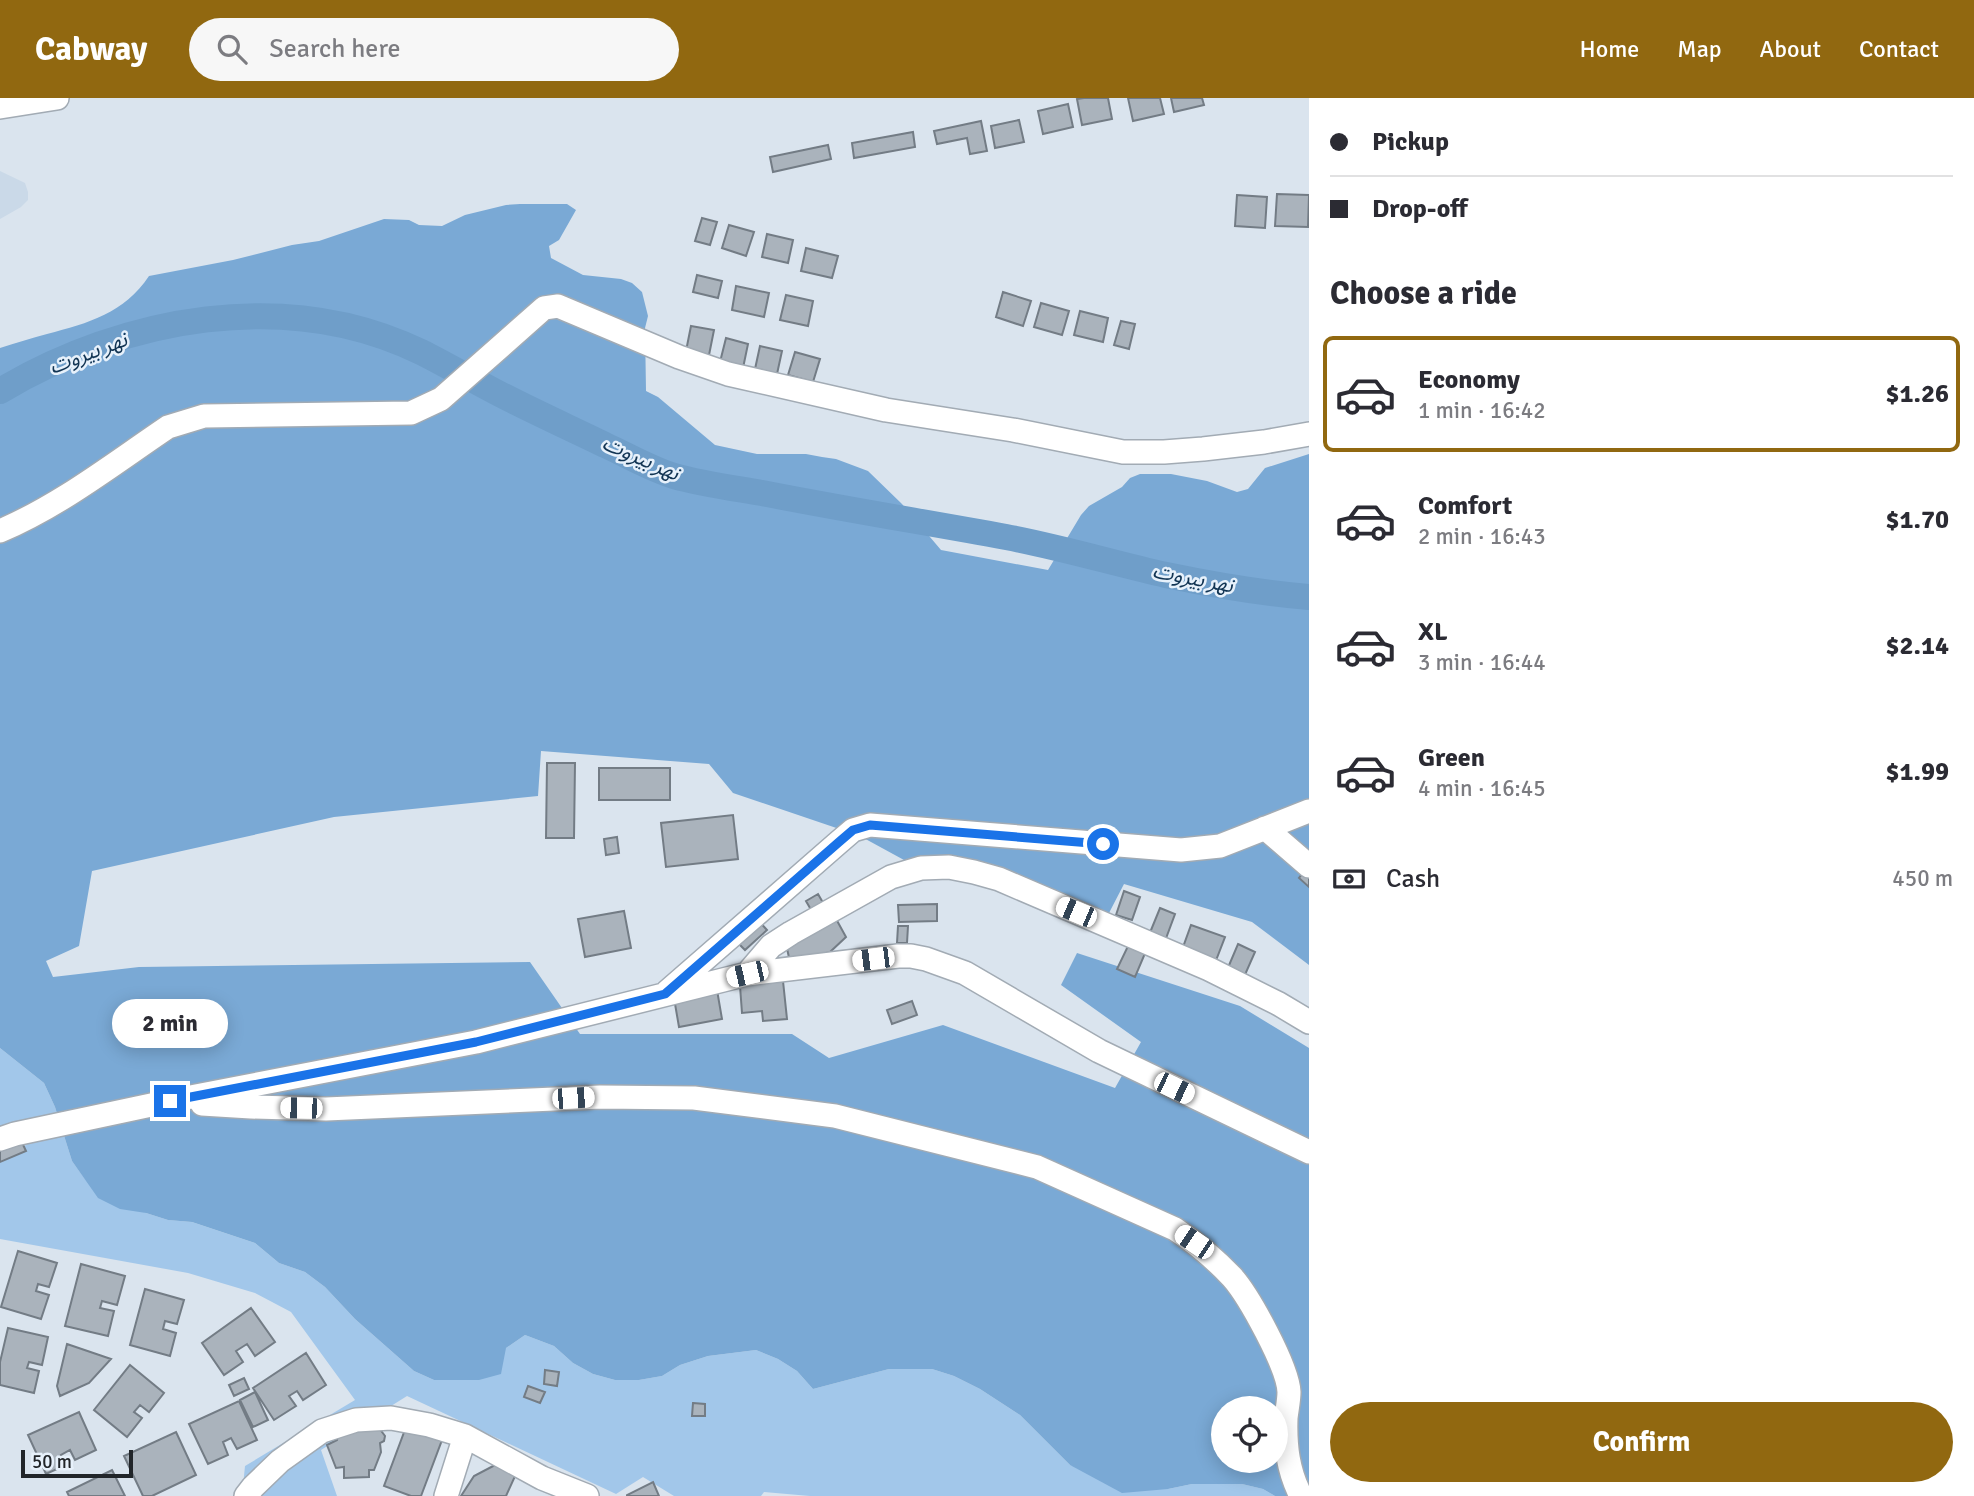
<!DOCTYPE html>
<html lang="en">
<head>
<meta charset="utf-8">
<style>
  body { margin:0; font-family:Signika,"Noto Sans Arabic",sans-serif; background:#f7f7f7; color:#2b2b33; height:100vh; display:flex; flex-direction:column; font-size:26px; white-space:nowrap }
  * { box-sizing:border-box; margin:0 }
  p { font-size:23px; color:#7c7c81 }
  .icon { flex:none; width:38px; height:38px; fill:none; stroke:currentColor; stroke-width:2; stroke-linecap:round; stroke-linejoin:round }
  .map { position:relative; flex:1; overflow:hidden }
  .drawer { display:flex; flex-direction:column; background:#fff; width:665px }
  .drawer>* { flex:none }
  .guide { display:grid; align-content:center; height:154px; padding:0 21px; background:#fff }
  .tools { position:absolute; left:1211px; top:1298px; display:grid; gap:14px }
  .tools a { display:grid; place-items:center; width:77px; height:77px; border-radius:50%; background:#fff; box-shadow:0 4px 18px #0003; font-size:35px }
  .scale { position:absolute; left:21px; bottom:18px; width:112px; box-sizing:border-box; padding-left:7px; border:4px solid #212529; border-top:0; font-size:19px; line-height:24px; white-space:nowrap; color:#212529; -webkit-text-stroke:5px #e7f1fb; paint-order:stroke }
  .end { position:absolute; width:32px; height:32px; margin:-16px; border:9px solid #1a73e8; background:#fff; box-shadow:0 0 0 4px #fff }
  .from { border-radius:50% }
  .bubble { position:absolute; height:49px; border-radius:24px; background:#fff; box-shadow:0 4px 18px #0003; font-size:23px; font-weight:800; line-height:49px; text-align:center }
  .car { position:absolute; width:21px; height:42px; margin:-21px -10px; border-radius:9px; box-shadow:0 0 5px 2px #0007; background:linear-gradient(#fff 24%,#345 0 40%,#fff 0 76%,#345 0 86%,#fff 0) }
  .guide b { display:flex; align-items:center; gap:24px; height:66px; font-size:26px }
  .guide b+b { border-top:2px solid #e1e1e2 }
  .guide i { width:18px; height:18px; background:#2b2b33 }
  ul { padding:0; list-style:none }
  li { display:flex; align-items:center; gap:21px; height:116px; margin:0 14px 10px; padding:0 7px; border:4px solid transparent; border-radius:10px }
  li div { flex:1 }
  li b { display:block; font-size:26px }
  li em { font-style:normal; font-weight:800 }
  li.active { border-color:#916810 }
  li>.icon { width:63px; height:63px; stroke-width:1.5 }
  h2 { padding:0 21px; font-size:32px; line-height:84px }
  .pay { display:flex; align-items:center; gap:18px; height:77px; padding:0 21px; font-size:26px }
  .pay p { margin-inline-start:auto }
  .cta { display:flex; gap:14px; margin-top:auto; padding:14px 21px }
  .cta a { flex:1; height:80px; border-radius:42px; background:#916810; color:#fff; font-size:28px; font-weight:800; line-height:80px; text-align:center }
  header { display:flex; align-items:center; gap:42px; box-sizing:border-box; height:98px; padding:0 35px; background:#916810; color:#fff }
  header strong { font-size:33px }
  nav { display:flex; gap:38px; margin-inline-start:auto; font-size:24px }
  .search { width:490px; height:63px; background:#f7f7f7; display:flex; align-items:center; gap:18px; box-sizing:border-box; padding:0 24px; border-radius:38px; color:#7c7c81; font-size:26px }
  main { display:flex; flex:1; min-height:0 }
  .map>svg:first-child { display:block }
  .built { fill:#cad9e8 }
  .green { fill:#a2c7ea }
  .forest { fill:#7aa9d5; fill-rule:evenodd }
  .lines { fill:none; stroke-linecap:round; stroke-linejoin:round }
  .river { stroke:#6f9ec9; stroke-width:26 }
  .building { fill:#aab3bc; stroke:#737c85; stroke-width:2 }
  .minor-casing { stroke:#a2abb4; stroke-width:26 }
  .minor { stroke:#fff; stroke-width:23 }
  .route { stroke:#1a73e8; stroke-width:9 }
  .labels { text-anchor:middle; stroke-width:5; stroke-linejoin:round; paint-order:stroke }
  .water-label { font-size:21px; font-style:italic; fill:#113453; stroke:#e7f1fb }
</style>
</head>
<body>
<header>
<strong>Cabway</strong>
<div class="search"><svg class="icon" aria-label="search" viewBox="0 0 24 24"><circle cx="10" cy="10" r="6"/><path d="M15 15l6 6"/></svg>Search here</div>
<nav><a>Home</a><a>Map</a><a>About</a><a>Contact</a></nav>
</header>
<main>
<div class="map">
<svg width="1309" height="1398" viewBox="0 0 1309 1398">
  <rect width="100%" height="100%" fill="#dae4ee"/>
  <path class="built" d="M 0,73 L 25,85 L 28,94 L 28,102 L 21,109 L 0,121 Z"/>
  <path class="green" d="M 0,950 L 44,985 L 55,1009 L 72,1063 L 85,1081 L 146,1115 L 168,1122 L 192,1124 L 255,1145 L 279,1165 L 305,1174 L 325,1189 L 355,1221 L 414,1273 L 434,1282 L 506,1250 L 525,1237 L 554,1248 L 573,1265 L 593,1276 L 615,1282 L 639,1282 L 662,1278 L 680,1267 L 708,1258 L 756,1252 L 778,1261 L 797,1273 L 813,1291 L 889,1271 L 932,1271 L 954,1278 L 980,1291 L 1020,1317 L 1070,1367 L 1168,1391 L 1192,1386 L 1242,1386 L 1263,1391 L 1275,1398 L 810,1398 L 764,1394 L 761,1398 L 674,1398 L 643,1379 L 616,1396 L 407,1298 L 321,1352 L 337,1398 L 242,1398 L 245,1368 L 355,1302 L 291,1214 L 255,1195 L 188,1175 L 0,1141 L 0,1064 L 41,1037 L 0,1033 Z"/>
  <path class="forest" d="M 520,106 L 567,106 L 576,112 L 559,142 L 549,148 L 551,160 L 583,177 L 621,181 L 632,185 L 642,194 L 648,218 L 645,230 L 646,293 L 658,299 L 715,347 L 757,356 L 806,356 L 822,359 L 836,361 L 868,373 L 902,406 L 941,452 L 1048,472 L 1081,417 L 1089,408 L 1122,389 L 1130,380 L 1140,376 L 1171,376 L 1207,383 L 1237,394 L 1248,391 L 1265,370 L 1309,356 L 1309,867 L 1252,824 L 1124,786 L 1109,815 L 987,768 L 926,774 L 860,738 L 733,695 L 709,666 L 541,653 L 538,698 L 334,719 L 92,773 L 79,848 L 46,863 L 53,879 L 139,869 L 530,864 L 580,936 L 792,936 L 829,960 L 943,927 L 1115,990 L 1141,944 L 1061,887 L 1077,855 L 1240,908 L 1309,950 L 1309,1398 L 1275,1398 L 1263,1391 L 1242,1386 L 1192,1386 L 1168,1391 L 1122,1395 L 1070,1367 L 1020,1317 L 980,1291 L 954,1278 L 932,1271 L 889,1271 L 813,1291 L 797,1273 L 778,1261 L 756,1252 L 708,1258 L 680,1267 L 662,1278 L 639,1282 L 615,1282 L 593,1276 L 573,1265 L 554,1248 L 525,1237 L 506,1250 L 501,1276 L 479,1282 L 434,1282 L 414,1273 L 355,1221 L 325,1189 L 305,1174 L 279,1165 L 255,1145 L 192,1124 L 168,1122 L 146,1115 L 120,1111 L 98,1100 L 72,1063 L 55,1009 L 44,985 L 0,950 L 0,250 C 16,245 31,240 47,236 C 89,225 124,215 149,178 L 233,162 L 292,147 L 319,143 L 384,121 L 409,122 L 419,127 L 442,128 L 465,117 L 506,107 ZM 1223,1311 L 1276,1311 L 1276,1363 L 1223,1363 Z"/>
  <g class="lines">
    <path class="river" d="M 0,293 C 124,219 287,189 421,254 C 445,266 469,280 494,293 C 530,312 568,329 605,347 C 627,357 651,371 674,378 C 702,386 733,390 762,395 C 843,411 924,424 1006,439 C 1060,449 1113,465 1166,477 C 1214,487 1261,495 1309,499"/>
  </g>
  <path class="building" d="M 1084,0 L 1108,0 L 1112,21 L 1082,27 L 1077,1 Z
    M 1128,0 L 1160,0 L 1164,16 L 1133,23 Z
    M 1171,0 L 1202,0 L 1204,7 L 1174,14 Z
    M 1068,6 L 1073,29 L 1043,36 L 1038,13 Z
    M 1019,22 L 1024,44 L 995,50 L 991,28 Z
    M 981,23 L 987,53 L 970,56 L 967,40 L 937,46 L 934,33 Z
    M 913,34 L 915,49 L 854,60 L 852,45 Z
    M 828,47 L 831,61 L 773,74 L 770,59 Z
    M 1277,96 L 1309,97 L 1308,129 L 1275,128 Z
    M 1237,97 L 1267,99 L 1265,130 L 1235,128 Z
    M 702,120 L 717,124 L 710,147 L 695,143 Z
    M 729,127 L 754,134 L 746,158 L 722,150 Z
    M 767,136 L 793,142 L 788,165 L 762,159 Z
    M 806,150 L 838,158 L 832,180 L 801,173 Z
    M 697,177 L 722,183 L 718,200 L 693,194 Z
    M 736,188 L 769,195 L 764,219 L 732,212 Z
    M 1003,194 L 1031,203 L 1023,228 L 996,219 Z
    M 786,197 L 813,203 L 808,228 L 780,222 Z
    M 1041,205 L 1069,213 L 1062,237 L 1034,229 Z
    M 1080,213 L 1108,220 L 1103,244 L 1074,237 Z
    M 1121,223 L 1135,226 L 1129,251 L 1114,247 Z
    M 691,228 L 714,232 L 709,257 L 686,253 Z
    M 726,240 L 748,246 L 743,270 L 720,264 Z
    M 760,248 L 782,253 L 777,276 L 755,271 Z
    M 795,254 L 820,261 L 813,284 L 788,277 Z
    M 547,665 L 575,665 L 574,740 L 546,740 Z
    M 599,670 L 670,670 L 670,702 L 599,702 Z
    M 733,717 L 738,761 L 666,769 L 661,725 Z
    M 617,739 L 619,755 L 606,757 L 604,741 Z
    M 1303,775 L 1309,780 L 1309,789 L 1299,780 Z
    M 1124,793 L 1140,799 L 1132,822 L 1116,817 Z
    M 818,796 L 826,810 L 814,817 L 806,803 Z
    M 937,806 L 937,823 L 899,824 L 898,807 Z
    M 1160,810 L 1175,816 L 1165,843 L 1149,837 Z
    M 624,813 L 631,850 L 585,859 L 578,821 Z
    M 835,819 L 846,839 L 830,854 L 790,864 L 786,846 Z
    M 758,822 L 767,832 L 745,852 L 736,843 Z
    M 1191,827 L 1225,839 L 1215,865 L 1182,852 Z
    M 898,828 L 908,828 L 907,845 L 897,845 Z
    M 1129,846 L 1146,853 L 1135,879 L 1117,871 Z
    M 1238,846 L 1255,854 L 1244,879 L 1227,872 Z
    M 783,883 L 787,921 L 763,923 L 762,913 L 742,915 L 740,888 Z
    M 717,892 L 722,921 L 679,929 L 674,900 Z
    M 912,903 L 917,917 L 892,926 L 887,912 Z
    M 19,1038 L 26,1053 L 0,1064 L 0,1046 Z
    M 18,1153 L 57,1165 L 49,1189 L 38,1186 L 36,1193 L 49,1197 L 41,1221 L 1,1209 Z
    M 81,1166 L 125,1178 L 117,1207 L 102,1203 L 100,1210 L 114,1213 L 108,1238 L 65,1228 Z
    M 145,1191 L 184,1202 L 177,1226 L 165,1223 L 163,1231 L 176,1235 L 170,1258 L 130,1247 Z
    M 251,1210 L 275,1244 L 255,1258 L 247,1246 L 236,1253 L 243,1264 L 224,1277 L 202,1245 Z
    M 8,1230 L 48,1239 L 42,1267 L 29,1264 L 27,1270 L 39,1273 L 34,1295 L 0,1287 L 0,1264 Z
    M 67,1246 L 111,1261 L 89,1285 L 60,1298 L 57,1288 Z
    M 306,1255 L 326,1287 L 303,1302 L 297,1293 L 289,1298 L 296,1308 L 274,1322 L 253,1290 Z
    M 130,1267 L 164,1295 L 149,1314 L 140,1307 L 134,1314 L 142,1320 L 127,1339 L 94,1312 Z
    M 545,1272 L 559,1274 L 557,1288 L 544,1286 Z
    M 244,1280 L 249,1291 L 234,1298 L 229,1287 Z
    M 528,1288 L 545,1294 L 540,1305 L 524,1299 Z
    M 255,1294 L 268,1322 L 253,1329 L 240,1302 Z
    M 239,1303 L 257,1342 L 237,1351 L 231,1340 L 223,1344 L 228,1357 L 208,1366 L 189,1326 Z
    M 693,1305 L 705,1306 L 705,1318 L 692,1318 Z
    M 79,1314 L 96,1352 L 75,1362 L 70,1352 L 61,1357 L 66,1367 L 46,1376 L 28,1337 Z
    M 406,1329 L 442,1342 L 421,1398 L 411,1398 L 384,1388 Z
    M 379,1330 L 385,1338 L 384,1343 L 380,1345 L 381,1354 L 374,1372 L 369,1372 L 369,1379 L 344,1380 L 344,1369 L 336,1370 L 327,1347 L 337,1342 L 338,1335 Z
    M 176,1334 L 196,1377 L 152,1398 L 143,1398 L 124,1358 Z
    M 497,1366 L 516,1376 L 506,1398 L 461,1398 L 474,1378 Z
    M 112,1372 L 125,1398 L 69,1398 L 67,1394 Z
    M 653,1384 L 659,1398 L 627,1398 L 627,1397 Z"/>
  <g class="lines">
    <defs>
      <path id="minor" d="M 0,9 L 57,0
        M 0,433 C 61,407 113,366 168,329 L 204,318 L 411,315 L 441,301 L 544,210 L 558,208 L 679,259 L 728,276 L 886,312 L 1013,332 L 1123,354 L 1164,354 L 1203,351 L 1264,344 L 1309,336
        M 1265,730 L 1309,768
        M 747,876 L 771,848 L 791,835 L 891,779 L 921,770 L 949,769 L 974,774 L 999,781 L 1209,871 L 1279,906 L 1309,924
        M 667,894 L 839,744 L 853,732 L 870,727 L 1181,752 L 1220,748 L 1309,713
        M 202,1006 L 251,1009 L 326,1011 L 600,999 L 694,1000 L 835,1018 L 1037,1069 L 1175,1131 C 1196,1145 1215,1161 1232,1179 C 1249,1198 1288,1269 1289,1294 C 1289,1302 1287,1311 1286,1320 C 1285,1348 1288,1373 1301,1398
        M 0,1041 L 15,1036 L 170,1003 L 476,944 L 747,876 L 898,858 L 911,858 L 926,861 L 965,875 L 1099,953 L 1309,1054
        M 246,1398 L 253,1389 L 280,1363 L 322,1333 L 356,1322 L 391,1320 L 429,1327 L 465,1338 L 542,1380 L 587,1398
        M 446,1398 L 465,1338"/>
    </defs>
    <use href="#minor" class="minor-casing"/>
    <use href="#minor" class="minor"/>
  </g>
  <g class="lines">
    <path class="route" d="M 170,1003 L 476,944 L 665,896 L 839,744 L 853,732 L 870,727 L 1103,746"/>
  </g>
  <g class="labels">
    <g class="water-label">
      <text transform="translate(88 255) rotate(-21)" y="7">نهر بيروت</text>
      <text transform="translate(641 360) rotate(24)" y="7">نهر بيروت</text>
      <text transform="translate(1193 480) rotate(11)" y="7">نهر بيروت</text>
    </g>
  </g>
</svg>
<div class="tools">
<a><svg class="icon" aria-label="locate" viewBox="0 0 24 24"><circle cx="12" cy="12" r="6"/><path d="M12 2v4M12 18v4M2 12h4M18 12h4"/></svg></a>
</div>
<div class="scale">50 m</div>
<i class="end from" style="left:1103px;top:746px"></i>
<i class="end" style="left:170px;top:1003px"></i>
<div class="bubble" style="left:112px;top:901px;width:116px">2 min</div>
<i class="car" style="left:1076px;top:814px;rotate:293deg"></i>
<i class="car" style="left:873px;top:861px;rotate:263deg"></i>
<i class="car" style="left:747px;top:876px;rotate:257deg"></i>
<i class="car" style="left:1174px;top:990px;rotate:116deg"></i>
<i class="car" style="left:573px;top:1000px;rotate:87deg"></i>
<i class="car" style="left:301px;top:1010px;rotate:271deg"></i>
<i class="car" style="left:1194px;top:1144px;rotate:304deg"></i>
</div>
<section class="drawer">
<div class="guide">
<b><i class="from"></i>Pickup</b>
<b><i></i>Drop-off</b>
</div>
<h2>Choose a ride</h2>
<ul>
<li class="active"><svg class="icon" aria-label="car" viewBox="0 0 24 24"><path d="M5 17H2v-5l4-1 3-4h7l3 4 3 1v5h-3M9 17h6M6 11h13"/><circle cx="7" cy="17" r="2"/><circle cx="17" cy="17" r="2"/></svg><div><b>Economy</b><p>1 min · 16:42</p></div><em>$1.26</em></li>
<li><svg class="icon" aria-label="car" viewBox="0 0 24 24"><path d="M5 17H2v-5l4-1 3-4h7l3 4 3 1v5h-3M9 17h6M6 11h13"/><circle cx="7" cy="17" r="2"/><circle cx="17" cy="17" r="2"/></svg><div><b>Comfort</b><p>2 min · 16:43</p></div><em>$1.70</em></li>
<li><svg class="icon" aria-label="car" viewBox="0 0 24 24"><path d="M5 17H2v-5l4-1 3-4h7l3 4 3 1v5h-3M9 17h6M6 11h13"/><circle cx="7" cy="17" r="2"/><circle cx="17" cy="17" r="2"/></svg><div><b>XL</b><p>3 min · 16:44</p></div><em>$2.14</em></li>
<li><svg class="icon" aria-label="car" viewBox="0 0 24 24"><path d="M5 17H2v-5l4-1 3-4h7l3 4 3 1v5h-3M9 17h6M6 11h13"/><circle cx="7" cy="17" r="2"/><circle cx="17" cy="17" r="2"/></svg><div><b>Green</b><p>4 min · 16:45</p></div><em>$1.99</em></li>
</ul>
<div class="pay"><svg class="icon" aria-label="cash" viewBox="0 0 24 24"><path d="M3 7h18v10H3z"/><circle cx="12" cy="12" r="2"/></svg>Cash<p>450 m</p></div>
<div class="cta"><a>Confirm</a></div>
</section>
</main>
</body>
</html>
